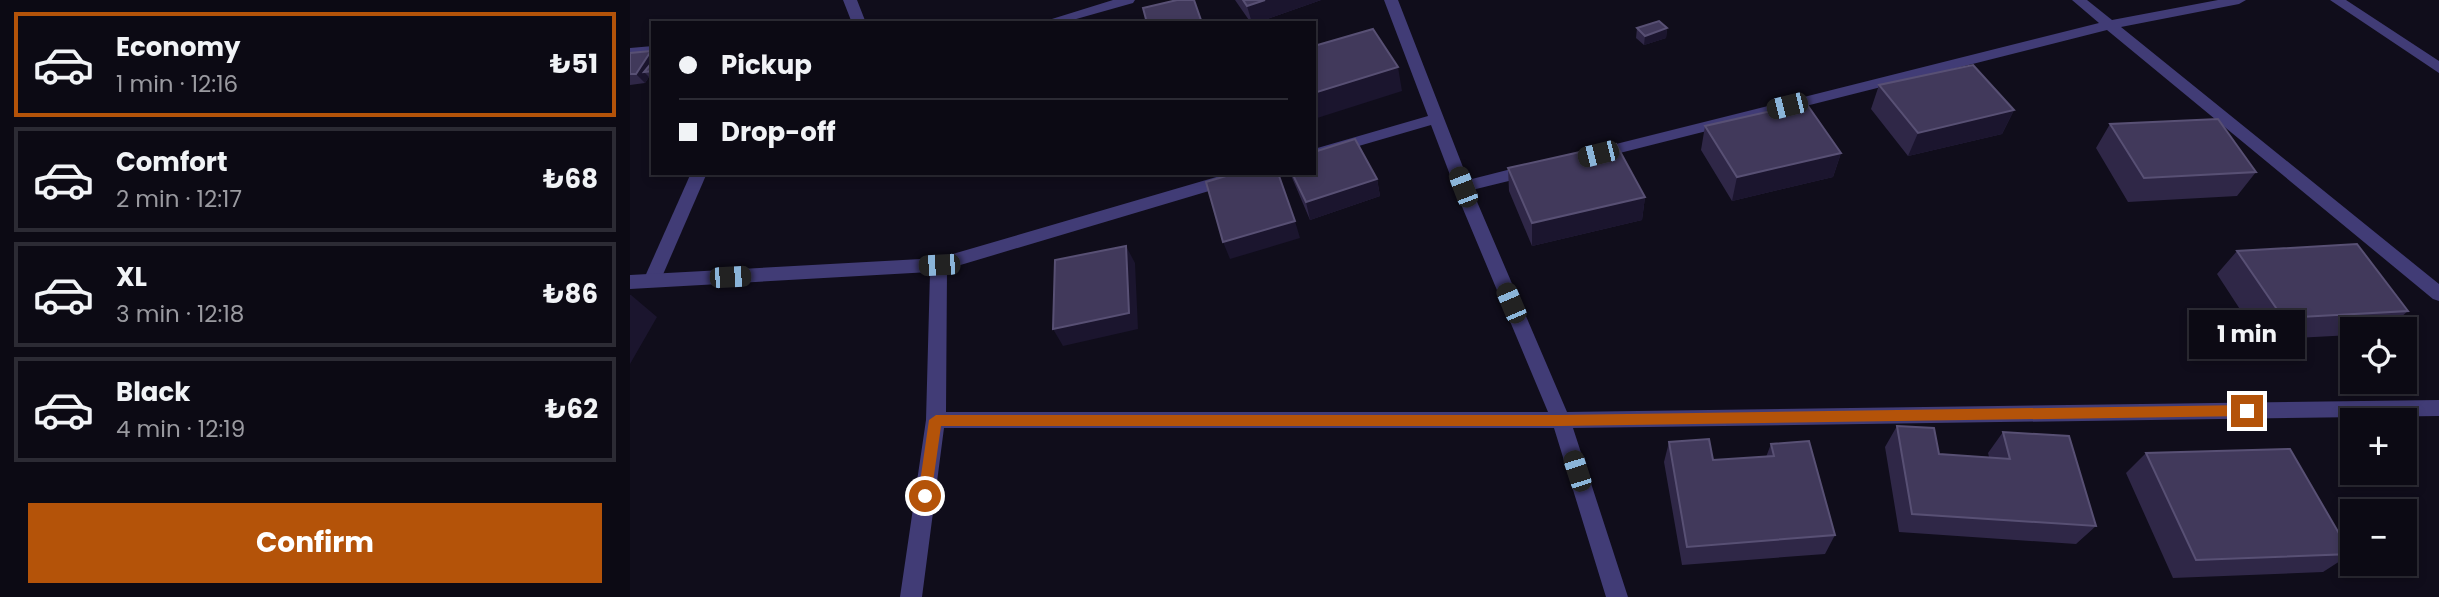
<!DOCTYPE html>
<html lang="en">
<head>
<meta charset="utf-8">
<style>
  body { margin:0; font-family:Poppins,sans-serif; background:#1a1822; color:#f1f3f6; height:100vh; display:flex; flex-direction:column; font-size:26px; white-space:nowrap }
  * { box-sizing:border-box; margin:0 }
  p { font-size:23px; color:#9a9aa0 }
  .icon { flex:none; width:38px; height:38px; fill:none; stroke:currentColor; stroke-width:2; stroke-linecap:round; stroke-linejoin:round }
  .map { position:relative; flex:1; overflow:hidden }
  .drawer { display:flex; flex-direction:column; background:#0c0a14; width:630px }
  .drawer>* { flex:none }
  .top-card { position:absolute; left:21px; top:21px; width:665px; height:154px; border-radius:0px; box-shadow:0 4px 10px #0003,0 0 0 2px #2c2b34; display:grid; align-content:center; height:154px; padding:0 28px; background:#0c0a14 }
  .tools { position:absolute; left:1710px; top:317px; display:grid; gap:14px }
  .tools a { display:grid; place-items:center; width:77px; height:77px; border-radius:0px; background:#0c0a14; box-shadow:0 4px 10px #0003,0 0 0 2px #2c2b34; font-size:35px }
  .end { position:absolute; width:32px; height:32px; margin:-16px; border:9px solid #b45309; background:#fff; box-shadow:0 0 0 4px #fff }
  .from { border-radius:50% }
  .bubble { position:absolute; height:49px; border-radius:0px; background:#0c0a14; box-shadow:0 4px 10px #0003,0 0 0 2px #2c2b34; font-size:23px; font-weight:700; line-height:49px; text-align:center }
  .car { position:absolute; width:21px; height:42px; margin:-21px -10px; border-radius:9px; box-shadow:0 0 5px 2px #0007; background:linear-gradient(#222 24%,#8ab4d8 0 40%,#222 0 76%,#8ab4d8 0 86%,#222 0) }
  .top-card b { display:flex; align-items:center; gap:24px; height:66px; font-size:26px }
  .top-card b+b { border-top:2px solid #2c2b34 }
  .top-card i { width:18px; height:18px; background:#f1f3f6 }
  ul { padding:12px 0 0; list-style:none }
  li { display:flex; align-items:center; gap:21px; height:105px; margin:0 14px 10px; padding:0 14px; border:4px solid #2c2b34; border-radius:0px }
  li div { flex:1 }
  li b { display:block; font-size:26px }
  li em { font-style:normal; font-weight:700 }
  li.active { border-color:#b45309 }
  li>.icon { width:63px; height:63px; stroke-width:1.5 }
  .action { display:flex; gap:14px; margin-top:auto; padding:14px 28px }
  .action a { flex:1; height:80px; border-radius:0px; background:#b45309; color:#fff; font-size:28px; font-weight:700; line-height:80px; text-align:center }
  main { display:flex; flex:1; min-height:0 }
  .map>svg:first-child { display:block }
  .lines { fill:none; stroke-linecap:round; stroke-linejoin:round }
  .lane { fill:#413c76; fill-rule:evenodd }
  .street { fill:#413c76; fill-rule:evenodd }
  .wall { fill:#2f2747 }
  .shaded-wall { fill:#1b152e }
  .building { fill:#41395b; stroke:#585074; stroke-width:2 }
  .route { fill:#b45309 }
</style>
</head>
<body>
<main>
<section class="drawer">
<ul>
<li class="active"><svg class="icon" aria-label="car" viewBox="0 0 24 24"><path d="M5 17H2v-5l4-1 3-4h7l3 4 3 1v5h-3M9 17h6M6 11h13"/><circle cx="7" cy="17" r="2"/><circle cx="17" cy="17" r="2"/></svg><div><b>Economy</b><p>1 min · 12:16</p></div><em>₺51</em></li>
<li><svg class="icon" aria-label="car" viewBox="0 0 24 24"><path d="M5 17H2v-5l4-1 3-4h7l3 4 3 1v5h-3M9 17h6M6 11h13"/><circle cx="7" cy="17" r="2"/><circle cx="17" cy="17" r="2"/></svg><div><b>Comfort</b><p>2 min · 12:17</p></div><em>₺68</em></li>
<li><svg class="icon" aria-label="car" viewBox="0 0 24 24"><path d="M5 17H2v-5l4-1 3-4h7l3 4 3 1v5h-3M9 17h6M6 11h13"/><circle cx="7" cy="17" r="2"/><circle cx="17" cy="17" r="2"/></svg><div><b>XL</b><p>3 min · 12:18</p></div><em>₺86</em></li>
<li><svg class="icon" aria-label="car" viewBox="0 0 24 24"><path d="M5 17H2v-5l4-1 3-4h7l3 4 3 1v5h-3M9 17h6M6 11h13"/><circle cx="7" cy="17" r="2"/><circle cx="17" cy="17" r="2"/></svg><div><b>Black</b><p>4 min · 12:19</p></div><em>₺62</em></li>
</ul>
<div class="action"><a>Confirm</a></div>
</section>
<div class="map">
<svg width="1809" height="597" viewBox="0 0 1809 597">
  <rect width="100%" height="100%" fill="#100d1b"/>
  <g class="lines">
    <path class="lane" d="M 61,173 L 77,173 L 28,286 L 16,286 L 13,281 Z"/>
    <path class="street" d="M 213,0 L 227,0 L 236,23 L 222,23 Z
      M 483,0 L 505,0 L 503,3 L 432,23 L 409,23 Z
      M 754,0 L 768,0 L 838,180 L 901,164 L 909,170 L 907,174 L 842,190 L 937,412 L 1809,400 L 1809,416 L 943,428 L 998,597 L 976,597 L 924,428 L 314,428 L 292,597 L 270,597 L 296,420 L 300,272 L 0,289 L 0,275 L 309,258 L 600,173 L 628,173 L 626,177 L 317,269 L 316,412 L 918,412 L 833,209 L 801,125 L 684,159 L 684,149 L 798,116 Z
      M 1442,0 L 1457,0 L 1482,20 L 1588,0 L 1616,0 L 1609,4 L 1491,27 L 1809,284 L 1809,301 L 1803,299 L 1477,30 L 966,159 L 958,154 L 966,149 L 1469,23 Z
      M 1700,0 L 1716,0 L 1809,61 L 1809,73 Z
      M 23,46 L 23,54 L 0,56 L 0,48 Z"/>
  </g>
  <path class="wall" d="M 605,0 L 691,0 L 626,23 L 621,23 Z
    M 1007,28 L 1037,28 L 1036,38 L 1014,45 L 1006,38 Z
    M 21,51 L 23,53 L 23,81 L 19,77 L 15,83 L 0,85 L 0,53 Z
    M 1249,85 L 1384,110 L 1372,134 L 1278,156 L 1241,109 Z
    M 1480,124 L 1626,172 L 1607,196 L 1498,202 L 1466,148 Z
    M 1075,126 L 1211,153 L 1203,177 L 1102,201 L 1071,150 Z
    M 878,168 L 1015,197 L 1012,220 L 902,246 L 879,191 Z
    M 660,173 L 684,173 L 747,179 L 750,196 L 680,220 Z
    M 1607,251 L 1778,311 L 1757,329 L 1722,329 L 1722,335 L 1630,340 L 1587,274 Z
    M 1267,426 L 1309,454 L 1359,457 L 1358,453 L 1373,432 L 1466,526 L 1446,544 L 1269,532 L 1255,447 Z
    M 1039,442 L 1083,460 L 1136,457 L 1141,444 L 1205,535 L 1195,554 L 1052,565 L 1034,462 Z
    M 1516,453 L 1721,554 L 1693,572 L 1543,578 L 1496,473 Z"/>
  <path class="shaded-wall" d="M 635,0 L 691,0 L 626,23 L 622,23 L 617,6 Z
    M 1037,28 L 1036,38 L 1014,45 L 1015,36 Z
    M 21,51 L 23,53 L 23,71 L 14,72 L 19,77 L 15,83 L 6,74 Z
    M 768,67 L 772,91 L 684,119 L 684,93 Z
    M 1384,110 L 1372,134 L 1278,156 L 1288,133 Z
    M 1211,153 L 1203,177 L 1102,201 L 1107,177 Z
    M 747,179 L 750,196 L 680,220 L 676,202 Z
    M 1015,197 L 1012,220 L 902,246 L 902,223 Z
    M 665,221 L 670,238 L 600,259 L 593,242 Z
    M 496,246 L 505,263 L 508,329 L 433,346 L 423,329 Z
    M 0,295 L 1,295 L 27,317 L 0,364 Z"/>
  <path class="building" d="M 547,0 L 564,0 L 572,23 L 517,23 L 513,8 Z
    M 613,0 L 635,0 L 617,6 Z
    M 1029,21 L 1037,28 L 1015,36 L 1007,28 Z
    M 743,29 L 768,67 L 684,93 L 684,46 Z
    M 21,51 L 6,74 L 0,74 L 0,53 Z
    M 23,61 L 23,71 L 14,72 Z
    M 1343,65 L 1384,110 L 1288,133 L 1249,85 Z
    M 1176,103 L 1211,153 L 1107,177 L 1075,126 Z
    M 1588,119 L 1626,172 L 1514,178 L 1480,124 Z
    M 725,139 L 747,179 L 676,202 L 662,173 L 684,173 L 684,152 Z
    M 986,144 L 1015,197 L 902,223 L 878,168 Z
    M 606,173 L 648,173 L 665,221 L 593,242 L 576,182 Z
    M 1727,244 L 1778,311 L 1653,318 L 1607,251 Z
    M 496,246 L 499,313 L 423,329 L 425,260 Z
    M 1267,426 L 1304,428 L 1309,454 L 1380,459 L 1373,432 L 1439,436 L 1466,526 L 1282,514 Z
    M 1079,439 L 1083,460 L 1144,456 L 1141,444 L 1179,441 L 1205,535 L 1057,547 L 1039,442 Z
    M 1660,449 L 1721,554 L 1566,560 L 1516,453 Z"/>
  <path class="route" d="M 1617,405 L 1623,411 L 1617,416 L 930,426 L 311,426 L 301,496 L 295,502 L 288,496 L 299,420 L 306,415 L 930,415 Z"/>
</svg>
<div class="tools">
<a><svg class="icon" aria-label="locate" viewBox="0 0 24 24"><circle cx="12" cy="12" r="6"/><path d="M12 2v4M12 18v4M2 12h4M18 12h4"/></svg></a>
<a>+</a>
<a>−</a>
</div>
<i class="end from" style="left:295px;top:496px"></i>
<i class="end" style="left:1617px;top:411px"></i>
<div class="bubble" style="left:1559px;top:310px;width:116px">1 min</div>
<i class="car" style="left:1157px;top:106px;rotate:256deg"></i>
<i class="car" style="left:968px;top:154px;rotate:256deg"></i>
<i class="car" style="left:833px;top:187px;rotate:339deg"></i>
<i class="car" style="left:309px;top:265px;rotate:267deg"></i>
<i class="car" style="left:100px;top:277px;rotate:87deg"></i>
<i class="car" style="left:881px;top:303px;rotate:337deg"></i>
<i class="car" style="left:947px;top:471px;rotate:342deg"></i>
<div class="top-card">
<b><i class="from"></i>Pickup</b>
<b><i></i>Drop-off</b>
</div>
</div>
</main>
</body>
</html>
